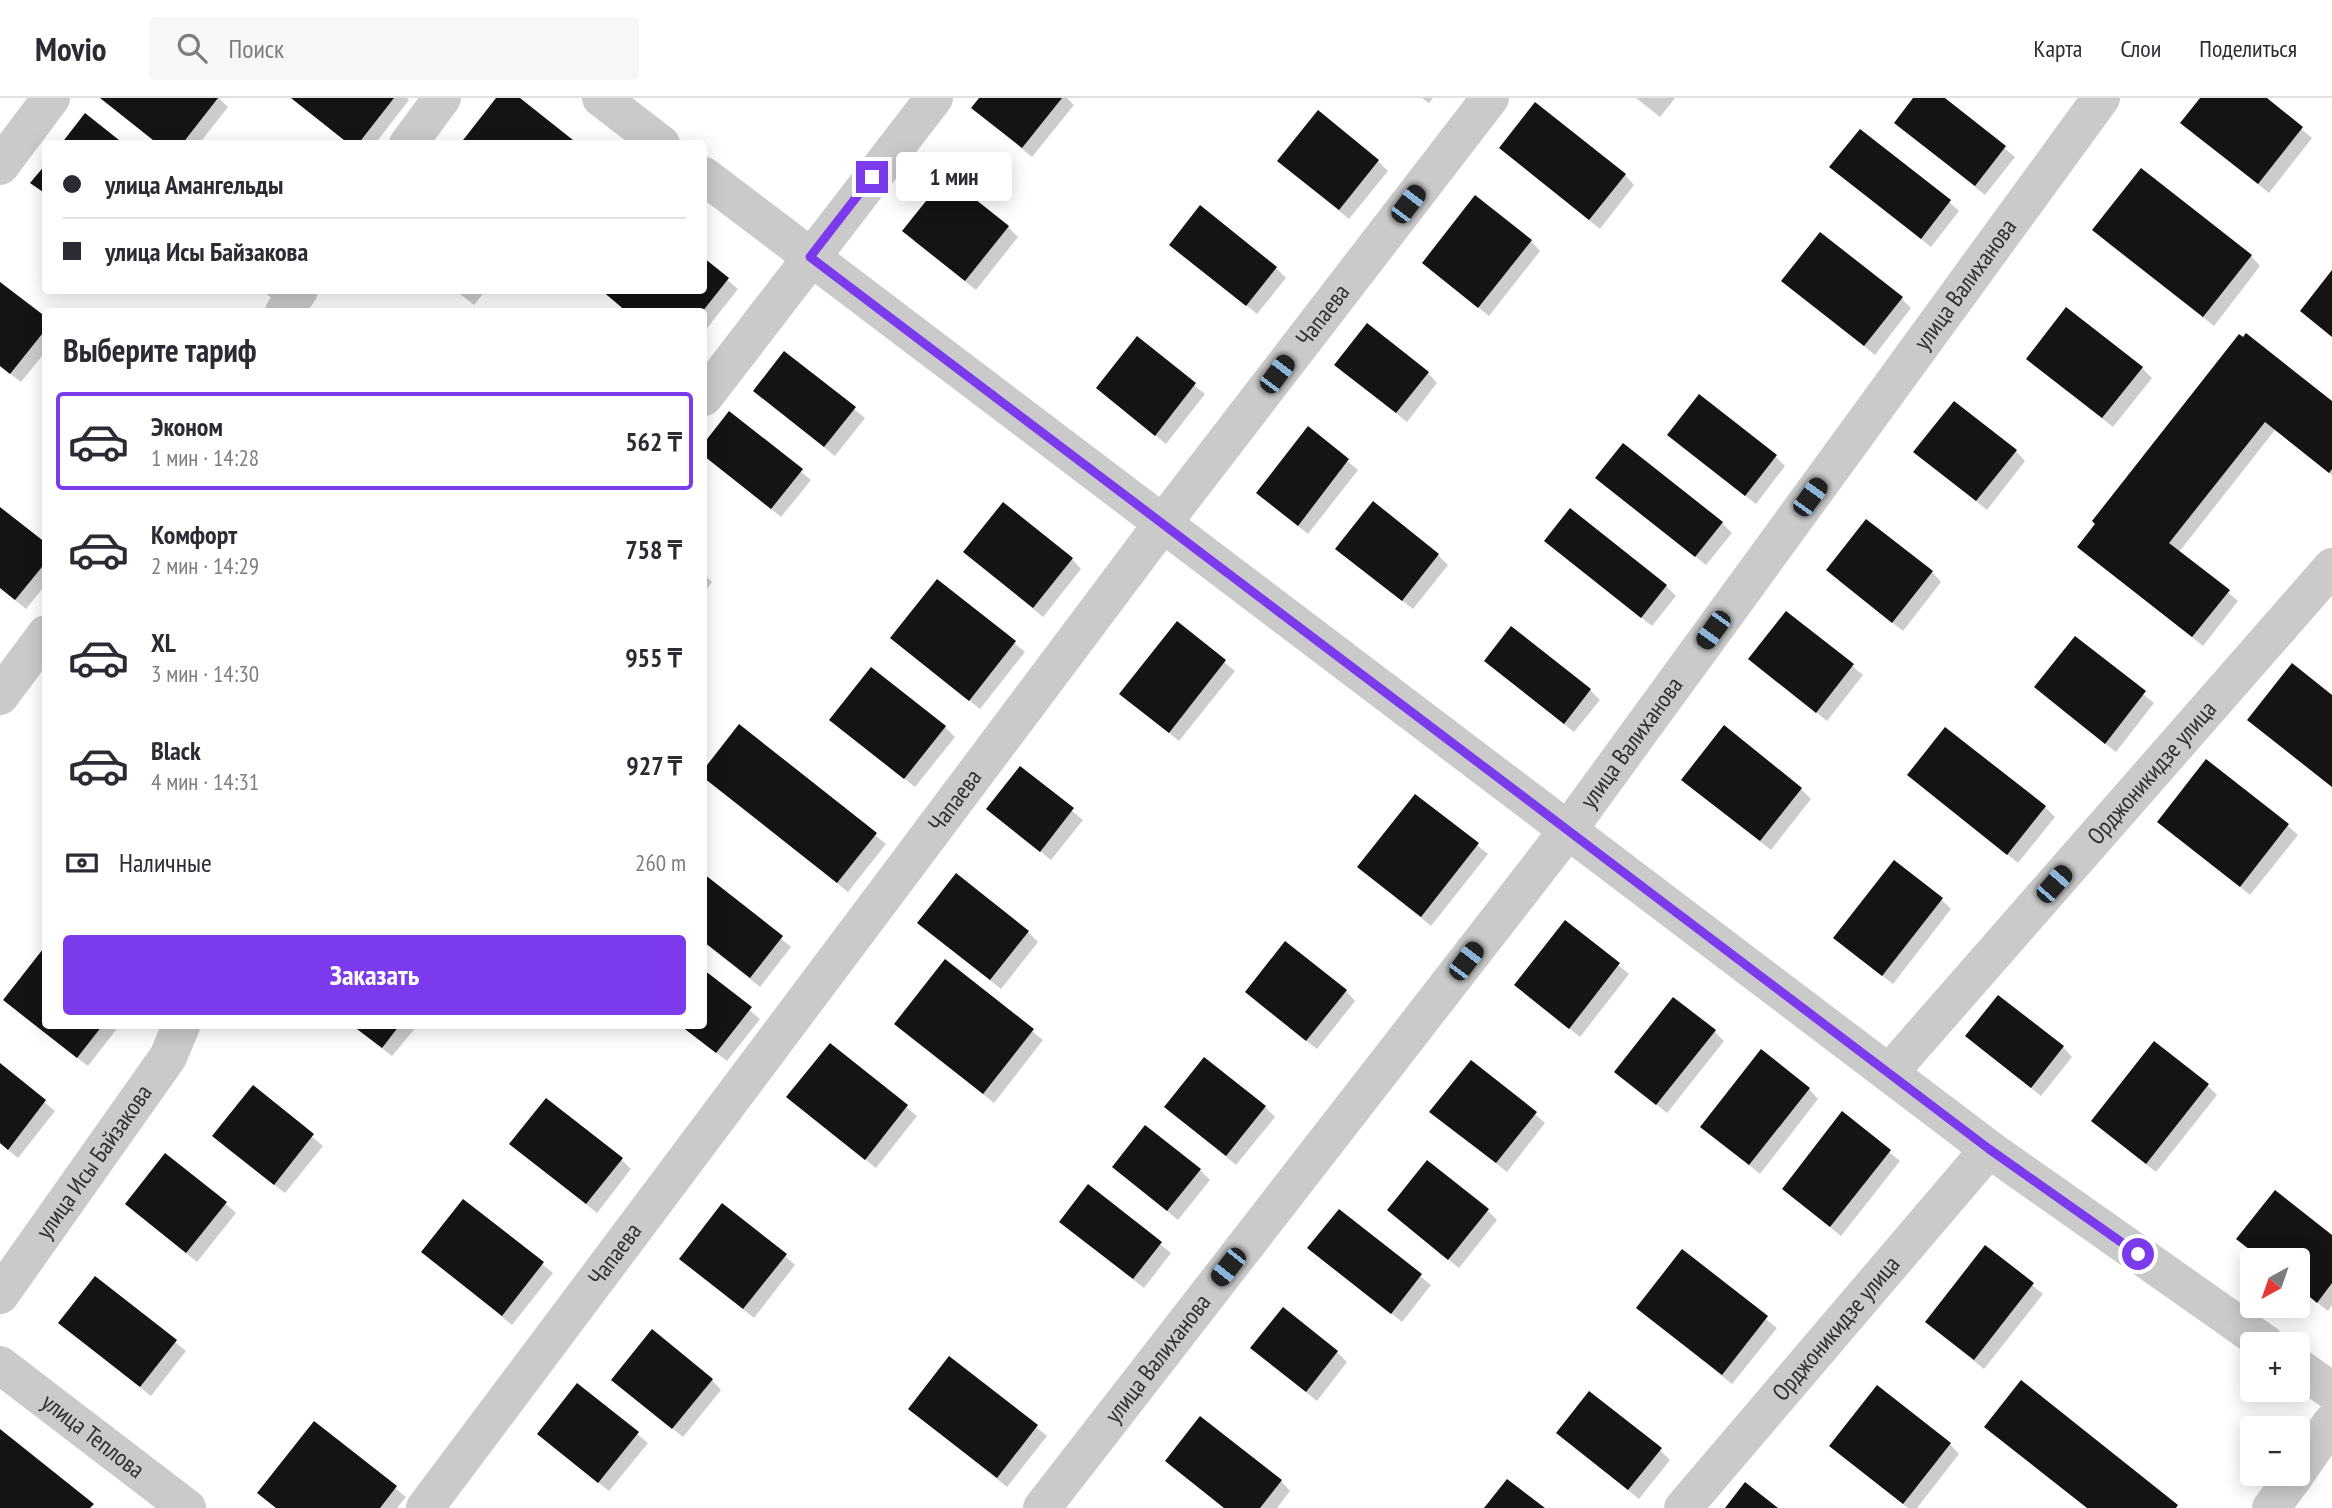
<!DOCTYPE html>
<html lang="ru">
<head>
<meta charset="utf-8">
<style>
  body { margin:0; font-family:"PT Sans Narrow",sans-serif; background:#f7f7f7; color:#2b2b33; height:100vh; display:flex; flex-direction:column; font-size:26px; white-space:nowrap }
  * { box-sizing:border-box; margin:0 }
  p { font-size:23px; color:#7c7c81 }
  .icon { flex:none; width:38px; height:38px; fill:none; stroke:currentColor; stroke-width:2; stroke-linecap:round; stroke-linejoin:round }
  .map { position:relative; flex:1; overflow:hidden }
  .side { position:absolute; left:42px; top:210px; width:665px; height:721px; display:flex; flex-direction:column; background:#fff; border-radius:7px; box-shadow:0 4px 18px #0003 }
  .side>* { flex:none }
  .hud { position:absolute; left:42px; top:42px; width:665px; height:154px; border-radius:7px; box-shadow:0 4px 18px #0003; display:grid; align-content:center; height:154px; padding:0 21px; background:#fff }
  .needle { width:46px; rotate:220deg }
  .buttons { position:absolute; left:2240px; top:1150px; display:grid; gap:14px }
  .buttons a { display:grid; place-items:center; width:70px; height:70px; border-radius:7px; background:#fff; box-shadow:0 4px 18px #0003; font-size:35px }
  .end { position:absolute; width:32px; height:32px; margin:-16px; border:9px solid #7c3aed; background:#fff; box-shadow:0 0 0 4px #fff }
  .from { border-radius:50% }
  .bubble { position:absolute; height:49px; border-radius:7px; background:#fff; box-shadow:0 4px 18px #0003; font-size:23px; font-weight:800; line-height:49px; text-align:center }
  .car { position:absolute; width:21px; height:42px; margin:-21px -10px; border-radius:9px; box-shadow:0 0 5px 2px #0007; background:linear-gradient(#222 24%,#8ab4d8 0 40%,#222 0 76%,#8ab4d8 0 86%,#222 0) }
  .hud b { display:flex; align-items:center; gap:24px; height:66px; font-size:26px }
  .hud b+b { border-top:2px solid #e1e1e2 }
  .hud i { width:18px; height:18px; background:#2b2b33 }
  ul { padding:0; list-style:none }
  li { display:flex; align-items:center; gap:21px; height:98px; margin:0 14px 10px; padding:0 7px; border:4px solid transparent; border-radius:7px }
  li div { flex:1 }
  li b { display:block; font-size:26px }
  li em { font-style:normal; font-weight:800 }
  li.selected { border-color:#7c3aed }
  li>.icon { width:63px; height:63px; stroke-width:1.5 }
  h2 { padding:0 21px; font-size:32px; line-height:84px }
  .pay { display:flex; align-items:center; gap:18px; height:77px; padding:0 21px; font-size:26px }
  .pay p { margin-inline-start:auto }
  .cta { display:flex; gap:14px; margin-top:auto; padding:14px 21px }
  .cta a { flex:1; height:80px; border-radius:7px; background:#7c3aed; color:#fff; font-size:28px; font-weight:800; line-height:80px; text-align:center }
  header { display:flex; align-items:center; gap:42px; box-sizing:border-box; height:98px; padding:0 35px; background:#fff; border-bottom:2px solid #e1e1e2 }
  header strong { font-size:33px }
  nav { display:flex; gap:38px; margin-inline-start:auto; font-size:24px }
  .search { width:490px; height:63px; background:#f7f7f7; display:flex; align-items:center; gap:18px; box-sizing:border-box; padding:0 24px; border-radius:7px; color:#7c7c81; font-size:26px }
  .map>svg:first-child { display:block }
  .shadow { fill:#0003 }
  .building { fill:#141414 }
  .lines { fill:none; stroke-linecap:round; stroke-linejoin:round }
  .minor { stroke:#cacaca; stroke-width:38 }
  .tertiary { stroke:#cacaca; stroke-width:38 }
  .route { stroke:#7c3aed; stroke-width:9 }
  .labels { text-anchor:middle; stroke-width:7; stroke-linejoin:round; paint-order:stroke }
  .street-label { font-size:24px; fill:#2d2d2d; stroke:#fff }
</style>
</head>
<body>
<header>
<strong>Movio</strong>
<div class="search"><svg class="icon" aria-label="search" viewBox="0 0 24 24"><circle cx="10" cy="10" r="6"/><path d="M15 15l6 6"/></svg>Поиск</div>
<nav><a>Карта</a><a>Слои</a><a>Поделиться</a></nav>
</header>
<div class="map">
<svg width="2332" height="1410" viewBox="0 0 2332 1410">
  <rect width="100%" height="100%" fill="#fff"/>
  <path class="shadow" d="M 102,0 L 219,0 L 228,9 L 199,46 L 158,46 Z
    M 291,0 L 407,0 L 409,2 L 375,46 L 349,46 Z
    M 981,0 L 1067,0 L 1074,7 L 1032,59 L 984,19 Z
    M 1422,0 L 1433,0 L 1429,5 Z
    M 1636,0 L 1675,0 L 1660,19 Z
    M 1916,0 L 1943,0 L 2015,59 L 1985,97 L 1896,25 Z
    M 2202,0 L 2264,0 L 2312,40 L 2269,95 L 2182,25 Z
    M 1501,50 L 1625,77 L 1634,87 L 1600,131 Z
    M 1378,63 L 1388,73 L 1349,121 L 1289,72 Z
    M 1832,69 L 1949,104 L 1959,113 L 1931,149 Z
    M 1008,129 L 1018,139 L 976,192 L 914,143 Z
    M 2104,142 L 2251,158 L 2260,168 L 2214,228 Z
    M 1531,143 L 1540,153 L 1489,218 L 1424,165 Z
    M 1171,147 L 1276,170 L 1286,180 L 1257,216 Z
    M 704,162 L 738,191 L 704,234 L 704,214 L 627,214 L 603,192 L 704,192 Z
    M 0,186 L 46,221 L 46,253 L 21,284 L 0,268 Z
    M 261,192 L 280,192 L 273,201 Z
    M 455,192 L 486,192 L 474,207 Z
    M 1794,192 L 1902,201 L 1911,210 L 1875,257 Z
    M 2239,239 L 2332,306 L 2332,377 L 2275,332 L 2179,454 L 2238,503 L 2203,548 L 2079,449 Z
    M 1137,241 L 1205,296 L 1166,346 L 1098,290 Z
    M 785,255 L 865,320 L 835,358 L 755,293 Z
    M 1336,267 L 1428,275 L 1437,285 L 1407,324 Z
    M 2038,270 L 2142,270 L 2152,280 L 2113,329 Z
    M 729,316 L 811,382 L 781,419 L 704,357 L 704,348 Z
    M 1308,331 L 1358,372 L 1308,436 L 1268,404 Z
    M 1680,347 L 1776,359 L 1785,368 L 1756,406 Z
    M 2016,353 L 2025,363 L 1987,412 L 1916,354 Z
    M 1598,380 L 1722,425 L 1732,435 L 1706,467 Z
    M 0,411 L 46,447 L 46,486 L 26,511 L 0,490 Z
    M 1546,443 L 1666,488 L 1676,498 L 1652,528 Z
    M 965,454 L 1072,461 L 1081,471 L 1043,519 Z
    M 1438,457 L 1448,467 L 1413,511 L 1348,460 Z
    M 1932,474 L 1941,484 L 1903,533 L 1838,482 Z
    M 704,476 L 712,484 L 704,495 Z
    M 937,483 L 1025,554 L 980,611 L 892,540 Z
    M 1786,515 L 1863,577 L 1827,623 L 1750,561 Z
    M 1177,526 L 1235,573 L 1179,643 L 1121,596 Z
    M 2075,540 L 2154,605 L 2116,654 L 2046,599 Z
    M 1496,572 L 1590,592 L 1600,602 L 1574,634 Z
    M 2332,599 L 2332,689 L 2249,622 Z
    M 740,628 L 886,746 L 848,794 L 704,678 L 704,674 Z
    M 945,629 L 955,639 L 915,689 L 841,631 Z
    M 1020,670 L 1083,722 L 1051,762 L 988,711 Z
    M 1909,677 L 2045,709 L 2055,719 L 2018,765 Z
    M 1693,691 L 1801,691 L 1811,701 L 1771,752 Z
    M 1415,698 L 1488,756 L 1431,828 L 1369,778 Z
    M 2288,728 L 2298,737 L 2250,797 L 2170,733 Z
    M 704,778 L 791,849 L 760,889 L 704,844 Z
    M 1942,802 L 1951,811 L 1893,886 L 1845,849 Z
    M 1566,824 L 1629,876 L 1580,939 L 1516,887 Z
    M 929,834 L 1028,834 L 1038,844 L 1001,891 Z
    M 945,864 L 1043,942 L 994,1005 L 896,926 Z
    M 704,874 L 760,921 L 727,963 L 681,928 L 704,928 Z
    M 1346,893 L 1355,903 L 1317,951 L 1257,904 Z
    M 15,912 L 46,928 L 119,928 L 88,968 Z
    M 353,928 L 417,928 L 392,958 Z
    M 1714,933 L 1724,943 L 1667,1015 L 1616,974 Z
    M 830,947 L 917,1018 L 876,1070 L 799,1009 Z
    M 1977,947 L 2063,949 L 2072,959 L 2041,998 Z
    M 0,967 L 55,1013 L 18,1060 L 0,1045 Z
    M 2207,987 L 2217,997 L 2156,1074 L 2103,1032 Z
    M 253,989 L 323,1048 L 285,1095 L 224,1048 Z
    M 1809,991 L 1818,1001 L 1760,1076 L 1702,1028 Z
    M 1166,1009 L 1265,1009 L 1275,1019 L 1236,1067 Z
    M 1535,1016 L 1545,1025 L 1507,1074 L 1442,1023 Z
    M 1843,1016 L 1900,1063 L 1841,1138 L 1794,1100 Z
    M 512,1046 L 621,1061 L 631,1071 L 597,1115 Z
    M 1114,1069 L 1200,1072 L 1210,1082 L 1178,1122 Z
    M 1089,1089 L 1171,1155 L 1144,1190 L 1071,1133 Z
    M 464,1103 L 553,1175 L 512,1227 L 423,1154 Z
    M 226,1106 L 236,1115 L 197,1164 L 137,1115 Z
    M 1339,1113 L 1431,1187 L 1402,1224 L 1310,1150 Z
    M 1488,1113 L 1497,1122 L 1459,1170 L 1399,1122 Z
    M 2332,1139 L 2332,1207 L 2328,1213 L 2298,1189 L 2298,1162 L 2263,1162 Z
    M 1986,1149 L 2043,1196 L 1984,1271 L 1937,1233 Z
    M 1682,1154 L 1777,1230 L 1732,1286 L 1638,1210 Z
    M 785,1158 L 795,1167 L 754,1220 L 681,1161 Z
    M 96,1180 L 186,1253 L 151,1298 L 60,1225 Z
    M 1252,1250 L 1337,1254 L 1347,1264 L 1317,1303 Z
    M 950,1260 L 1047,1338 L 1007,1389 L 910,1311 Z
    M 613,1282 L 712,1282 L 721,1292 L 683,1339 Z
    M 577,1288 L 648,1345 L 609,1393 L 549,1345 Z
    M 315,1325 L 406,1399 L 397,1410 L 276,1410 L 259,1395 Z
    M 1558,1335 L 1660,1352 L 1670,1362 L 1639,1401 Z
    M 1950,1346 L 1959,1356 L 1917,1410 L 1908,1410 L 1841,1357 Z
    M 1167,1363 L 1281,1383 L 1290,1393 L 1277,1410 L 1224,1410 Z"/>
  <path class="building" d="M 100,0 L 218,0 L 182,46 L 158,46 Z
    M 291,0 L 394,0 L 358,46 L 349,46 Z
    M 496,0 L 520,0 L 578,46 L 460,46 Z
    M 979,0 L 1062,0 L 1022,50 L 971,10 Z
    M 1913,0 L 1945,0 L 2006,48 L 1975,88 L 1894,25 Z
    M 2200,0 L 2267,0 L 2303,29 L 2258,86 L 2180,25 Z
    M 1535,4 L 1626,76 L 1589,122 L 1499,50 Z
    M 1318,12 L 1379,62 L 1339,112 L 1277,63 Z
    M 85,15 L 124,46 L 61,46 Z
    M 1860,31 L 1951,102 L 1921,141 L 1829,69 Z
    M 46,66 L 46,96 L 30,85 Z
    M 2141,70 L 2252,157 L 2203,219 L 2092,132 Z
    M 946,78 L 1009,128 L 965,183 L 902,133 Z
    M 1475,97 L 1532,142 L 1478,210 L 1422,165 Z
    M 1200,107 L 1277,169 L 1246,208 L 1169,147 Z
    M 1820,134 L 1903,199 L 1864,248 L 1781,183 Z
    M 704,160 L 729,180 L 702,214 L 627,214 L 601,192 L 704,192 Z
    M 2332,172 L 2332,239 L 2300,213 Z
    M 0,184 L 46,219 L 46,231 L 10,276 L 0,268 Z
    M 2066,209 L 2143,269 L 2102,320 L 2026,261 Z
    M 1367,225 L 1429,274 L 1396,315 L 1334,267 Z
    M 2246,235 L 2332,303 L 2332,371 L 2329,375 L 2265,324 L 2169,445 L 2230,492 L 2192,539 L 2077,449 L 2095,426 L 2092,423 L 2239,236 L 2243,239 Z
    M 1137,238 L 1196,285 L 1155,338 L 1096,290 Z
    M 784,253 L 856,309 L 824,349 L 753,293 Z
    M 1699,296 L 1777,357 L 1745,398 L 1667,337 Z
    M 1954,303 L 2017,352 L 1976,403 L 1913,354 Z
    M 729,313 L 803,371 L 771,411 L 704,358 L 704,345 Z
    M 1308,328 L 1349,361 L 1298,428 L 1256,395 Z
    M 1623,345 L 1723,424 L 1695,459 L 1595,380 Z
    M 1373,403 L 1439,456 L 1402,503 L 1335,451 Z
    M 1003,404 L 1073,460 L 1033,510 L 963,454 Z
    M 0,409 L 46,445 L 46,464 L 15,502 L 0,490 Z
    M 1570,410 L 1667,487 L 1641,520 L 1544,443 Z
    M 1866,421 L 1933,473 L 1892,525 L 1826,472 Z
    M 937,481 L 1016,543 L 969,603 L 890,540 Z
    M 1786,513 L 1854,566 L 1816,615 L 1748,561 Z
    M 1177,523 L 1226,562 L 1169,635 L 1119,596 Z
    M 1511,528 L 1591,591 L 1564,626 L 1484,563 Z
    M 2075,538 L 2146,593 L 2105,646 L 2034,589 Z
    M 2292,565 L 2332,597 L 2332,689 L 2247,622 Z
    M 871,569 L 946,628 L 904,681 L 829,622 Z
    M 739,626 L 877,735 L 837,785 L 704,680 L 704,671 Z
    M 1724,627 L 1802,690 L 1760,743 L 1681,682 Z
    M 1945,629 L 2046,708 L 2007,757 L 1907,677 Z
    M 2206,661 L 2289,726 L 2240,789 L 2157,724 Z
    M 1020,668 L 1074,710 L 1040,754 L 986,711 Z
    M 1415,696 L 1479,745 L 1421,819 L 1357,769 Z
    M 1894,762 L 1943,800 L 1882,878 L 1833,840 Z
    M 956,775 L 1029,833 L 990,882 L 917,825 Z
    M 704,776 L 783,838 L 750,880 L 704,844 Z
    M 1565,822 L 1620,865 L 1569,931 L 1514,887 Z
    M 1285,843 L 1347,892 L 1306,943 L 1245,894 Z
    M 43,851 L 46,853 L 46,928 L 102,928 L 77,960 L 3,902 Z
    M 945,861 L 1034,931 L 983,996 L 894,926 Z
    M 704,872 L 752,909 L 716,955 L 681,928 L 704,928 Z
    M 1998,897 L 2064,948 L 2031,990 L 1965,938 Z
    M 1673,899 L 1716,932 L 1656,1007 L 1614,974 Z
    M 353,928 L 399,928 L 382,950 Z
    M 2154,943 L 2209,986 L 2146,1066 L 2091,1023 Z
    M 830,945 L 908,1007 L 865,1062 L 786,999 Z
    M 1761,951 L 1810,990 L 1749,1067 L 1700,1029 Z
    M 1204,959 L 1266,1008 L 1226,1058 L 1164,1009 Z
    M 1471,962 L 1537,1014 L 1496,1065 L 1429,1014 Z
    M 0,965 L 46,1002 L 8,1052 L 0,1045 Z
    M 253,987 L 314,1036 L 274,1087 L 212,1038 Z
    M 546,1000 L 623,1060 L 586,1106 L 509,1046 Z
    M 1842,1013 L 1891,1052 L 1830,1129 L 1782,1091 Z
    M 1145,1027 L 1201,1071 L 1167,1113 L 1112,1069 Z
    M 165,1055 L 227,1104 L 186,1155 L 125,1106 Z
    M 1427,1062 L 1489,1111 L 1448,1162 L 1387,1112 Z
    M 1088,1086 L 1162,1144 L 1133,1181 L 1059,1124 Z
    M 2275,1092 L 2332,1137 L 2332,1185 L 2317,1205 L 2298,1189 L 2298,1162 L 2263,1162 L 2236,1141 Z
    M 463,1101 L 544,1164 L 502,1218 L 421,1154 Z
    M 722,1105 L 787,1156 L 743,1211 L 679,1161 Z
    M 1339,1111 L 1422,1176 L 1391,1216 L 1307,1150 Z
    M 1985,1147 L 2034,1185 L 1974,1262 L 1925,1224 Z
    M 1682,1151 L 1768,1218 L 1722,1277 L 1636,1210 Z
    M 95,1178 L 177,1242 L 140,1289 L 58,1225 Z
    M 1283,1209 L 1338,1253 L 1306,1294 L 1250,1250 Z
    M 652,1231 L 713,1281 L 672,1331 L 611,1282 Z
    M 949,1258 L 1038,1327 L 997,1380 L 908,1311 Z
    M 2021,1282 L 2178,1407 L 2176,1410 L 2087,1410 L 1984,1329 Z
    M 577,1285 L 639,1334 L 598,1385 L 537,1336 Z
    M 1877,1287 L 1951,1345 L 1903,1406 L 1829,1348 Z
    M 1589,1293 L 1662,1350 L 1628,1392 L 1556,1335 Z
    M 1200,1318 L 1282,1382 L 1260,1410 L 1224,1410 L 1165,1363 Z
    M 314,1323 L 397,1388 L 380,1410 L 276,1410 L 257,1395 Z
    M 0,1331 L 94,1406 L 90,1410 L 0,1410 Z
    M 1507,1381 L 1545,1410 L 1484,1410 Z
    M 1745,1384 L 1778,1410 L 1725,1410 Z"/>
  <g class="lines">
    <g class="minor">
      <path d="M 408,46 L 442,0"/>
      <path d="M 0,68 L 51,0"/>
      <path d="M 284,214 L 299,192"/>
      <path d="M 704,299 L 934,0"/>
      <path d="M 0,598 L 46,536"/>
      <path id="s1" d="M 1889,975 L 2332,469"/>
      <path id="s2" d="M 0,1197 L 168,959 L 181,928"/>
      <path id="s3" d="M 0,1267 L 187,1410"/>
      <path d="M 2298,1373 L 2332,1324"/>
      <path id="s4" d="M 425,1410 L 1163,425 L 1490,0"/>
      <path id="s5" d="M 1042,1410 L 1568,732 L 2101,0"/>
      <path id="s6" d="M 1683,1410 L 1989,1051"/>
      <path d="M 2271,1410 L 2296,1376"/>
    </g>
    <path class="tertiary" d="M 601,0 L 661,46
      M 704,78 L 1989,1051 L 2266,1246
      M 2298,1269 L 2332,1293"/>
  </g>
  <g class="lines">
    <path class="route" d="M 872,79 L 810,159 L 1989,1051 L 2138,1156"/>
  </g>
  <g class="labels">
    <g class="street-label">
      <text dy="8" stroke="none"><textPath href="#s5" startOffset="1533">улица Валиханова</textPath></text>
      <text dy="8" stroke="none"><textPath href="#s4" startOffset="1493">Чапаева</textPath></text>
      <text dy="8" stroke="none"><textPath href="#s5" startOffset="966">улица Валиханова</textPath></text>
      <text dy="8" stroke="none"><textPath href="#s1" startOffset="399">Орджоникидзе улица</textPath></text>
      <text dy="8" stroke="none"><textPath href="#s4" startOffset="884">Чапаева</textPath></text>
      <text dy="8" stroke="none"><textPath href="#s2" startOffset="163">улица Исы Байзакова</textPath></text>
      <text dy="8" stroke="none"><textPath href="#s4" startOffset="317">Чапаева</textPath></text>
      <text dy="8" stroke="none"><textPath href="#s6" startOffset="236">Орджоникидзе улица</textPath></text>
      <text dy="8" stroke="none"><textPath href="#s5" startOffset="189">улица Валиханова</textPath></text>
      <text dy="8" stroke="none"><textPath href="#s3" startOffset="117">улица Теплова</textPath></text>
    </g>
  </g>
</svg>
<div class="buttons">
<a><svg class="needle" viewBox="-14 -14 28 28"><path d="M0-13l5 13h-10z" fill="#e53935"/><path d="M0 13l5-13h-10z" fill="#7c7c81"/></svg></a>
<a>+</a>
<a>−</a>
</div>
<i class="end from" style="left:2138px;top:1156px"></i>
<i class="end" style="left:872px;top:79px"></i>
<div class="bubble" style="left:896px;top:54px;width:116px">1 мин</div>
<i class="car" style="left:1408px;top:106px;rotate:37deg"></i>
<i class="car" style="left:1277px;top:276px;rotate:37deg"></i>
<i class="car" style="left:1810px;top:399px;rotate:36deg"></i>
<i class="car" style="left:1713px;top:532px;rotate:216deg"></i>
<i class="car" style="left:2054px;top:786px;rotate:41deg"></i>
<i class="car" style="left:1466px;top:863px;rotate:37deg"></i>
<i class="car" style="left:1228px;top:1169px;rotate:218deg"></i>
<div class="hud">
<b><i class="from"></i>улица Амангельды</b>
<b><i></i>улица Исы Байзакова</b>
</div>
<section class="side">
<h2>Выберите тариф</h2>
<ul>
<li class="selected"><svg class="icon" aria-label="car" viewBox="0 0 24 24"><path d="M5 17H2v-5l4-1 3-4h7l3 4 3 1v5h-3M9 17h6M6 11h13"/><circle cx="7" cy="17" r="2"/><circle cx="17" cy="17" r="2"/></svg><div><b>Эконом</b><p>1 мин · 14:28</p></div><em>562 ₸</em></li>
<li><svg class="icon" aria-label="car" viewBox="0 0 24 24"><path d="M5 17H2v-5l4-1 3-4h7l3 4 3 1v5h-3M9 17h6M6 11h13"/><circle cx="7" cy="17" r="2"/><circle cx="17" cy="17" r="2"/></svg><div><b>Комфорт</b><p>2 мин · 14:29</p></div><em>758 ₸</em></li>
<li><svg class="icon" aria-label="car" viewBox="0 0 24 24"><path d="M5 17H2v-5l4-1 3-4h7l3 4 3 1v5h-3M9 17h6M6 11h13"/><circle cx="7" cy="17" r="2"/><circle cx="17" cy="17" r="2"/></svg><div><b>XL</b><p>3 мин · 14:30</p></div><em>955 ₸</em></li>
<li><svg class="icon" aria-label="car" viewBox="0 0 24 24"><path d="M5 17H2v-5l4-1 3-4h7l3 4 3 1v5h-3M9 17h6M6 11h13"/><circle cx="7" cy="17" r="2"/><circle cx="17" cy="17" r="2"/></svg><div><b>Black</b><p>4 мин · 14:31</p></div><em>927 ₸</em></li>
</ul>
<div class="pay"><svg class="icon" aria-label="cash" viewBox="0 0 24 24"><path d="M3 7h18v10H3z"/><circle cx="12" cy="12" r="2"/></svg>Наличные<p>260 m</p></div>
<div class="cta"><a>Заказать</a></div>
</section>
</div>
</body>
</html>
